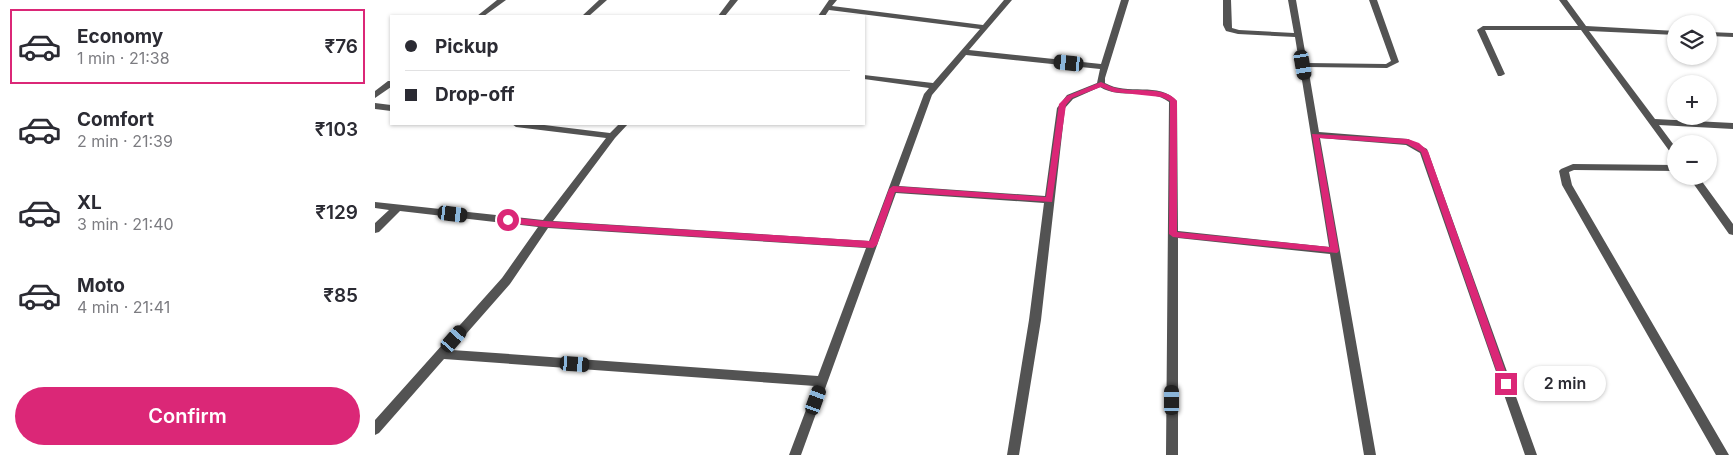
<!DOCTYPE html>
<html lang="en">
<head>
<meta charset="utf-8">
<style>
  body { margin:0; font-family:Inter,sans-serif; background:#f2f2f3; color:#2b2b33; height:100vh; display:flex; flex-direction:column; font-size:19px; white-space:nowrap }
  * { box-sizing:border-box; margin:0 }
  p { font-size:16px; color:#7c7c81 }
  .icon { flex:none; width:28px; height:28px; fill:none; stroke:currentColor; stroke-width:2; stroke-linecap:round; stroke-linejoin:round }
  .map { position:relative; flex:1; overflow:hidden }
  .panel { display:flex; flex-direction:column; background:#fff; width:375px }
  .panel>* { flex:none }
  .hud { position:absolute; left:15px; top:15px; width:475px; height:110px; border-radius:0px; box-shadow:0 1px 4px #0004; display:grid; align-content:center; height:110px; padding:0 15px; background:#fff }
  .controls { position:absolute; left:1292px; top:15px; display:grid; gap:10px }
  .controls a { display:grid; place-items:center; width:50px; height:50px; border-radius:50%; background:#fff; box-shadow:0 1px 4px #0004; font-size:25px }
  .end { position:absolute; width:22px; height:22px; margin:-11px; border:6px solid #db2777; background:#fff; box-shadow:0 0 0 2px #fff }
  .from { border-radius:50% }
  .bubble { position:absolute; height:35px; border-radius:18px; background:#fff; box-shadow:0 1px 4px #0004; font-size:16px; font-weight:600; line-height:35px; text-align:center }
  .car { position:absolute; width:15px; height:30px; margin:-15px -8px; border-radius:6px; box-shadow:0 0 4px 1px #0007; background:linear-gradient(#222 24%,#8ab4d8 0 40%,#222 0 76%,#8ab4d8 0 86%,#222 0) }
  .hud b { display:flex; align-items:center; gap:18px; height:48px; font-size:19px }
  .hud b+b { border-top:1px solid #e1e1e2 }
  .hud i { width:12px; height:12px; background:#2b2b33 }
  ul { padding:9px 0 0; list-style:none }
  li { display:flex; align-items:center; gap:15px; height:75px; margin:0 10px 8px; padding:0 5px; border:2px solid transparent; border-radius:0px }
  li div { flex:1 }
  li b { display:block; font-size:19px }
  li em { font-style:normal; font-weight:600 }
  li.on { border-color:#db2777 }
  li>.icon { width:45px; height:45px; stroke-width:1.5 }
  .button { display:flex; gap:10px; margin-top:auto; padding:10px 15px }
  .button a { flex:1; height:58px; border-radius:30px; background:#db2777; color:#fff; font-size:20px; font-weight:600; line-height:58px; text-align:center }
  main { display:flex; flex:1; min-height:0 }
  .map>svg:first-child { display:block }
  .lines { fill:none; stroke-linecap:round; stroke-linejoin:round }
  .minor { fill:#535353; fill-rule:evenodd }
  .route { fill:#db2777 }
</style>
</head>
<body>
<main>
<section class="panel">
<ul>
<li class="on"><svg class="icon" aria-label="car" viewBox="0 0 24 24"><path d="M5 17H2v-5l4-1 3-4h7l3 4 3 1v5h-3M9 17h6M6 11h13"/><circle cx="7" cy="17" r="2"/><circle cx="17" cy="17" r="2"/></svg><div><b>Economy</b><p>1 min · 21:38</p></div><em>₹76</em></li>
<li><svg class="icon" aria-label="car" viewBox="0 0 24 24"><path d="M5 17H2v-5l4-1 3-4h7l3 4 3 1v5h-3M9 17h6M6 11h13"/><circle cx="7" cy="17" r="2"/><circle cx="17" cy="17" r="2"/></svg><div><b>Comfort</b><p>2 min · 21:39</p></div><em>₹103</em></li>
<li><svg class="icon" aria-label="car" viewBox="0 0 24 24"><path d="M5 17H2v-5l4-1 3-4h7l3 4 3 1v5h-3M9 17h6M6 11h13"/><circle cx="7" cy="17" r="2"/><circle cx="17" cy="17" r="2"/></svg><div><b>XL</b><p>3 min · 21:40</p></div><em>₹129</em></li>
<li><svg class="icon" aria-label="car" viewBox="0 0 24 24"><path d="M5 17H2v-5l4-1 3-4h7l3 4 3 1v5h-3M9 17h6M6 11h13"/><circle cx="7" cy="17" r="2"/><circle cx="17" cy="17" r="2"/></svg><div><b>Moto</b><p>4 min · 21:41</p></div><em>₹85</em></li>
</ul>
<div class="button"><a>Confirm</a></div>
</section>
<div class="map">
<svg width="1358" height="455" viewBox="0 0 1358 455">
  <rect width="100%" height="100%" fill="#fff"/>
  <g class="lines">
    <path class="minor" d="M 122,0 L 131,0 L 109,16 L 102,16 Z
      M 224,0 L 232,0 L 214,16 L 207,16 Z
      M 355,0 L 363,0 L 350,16 L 343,16 Z
      M 454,0 L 462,0 L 457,6 L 608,25 L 629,0 L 637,0 L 594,50 L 726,64 L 746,0 L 754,0 L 730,78 L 730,83 C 752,96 784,81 802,101 L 803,231 L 954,247 L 920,37 L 863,34 L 851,31 L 848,25 L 848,0 L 856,0 L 857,28 L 864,30 L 919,33 L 913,0 L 921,0 L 932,63 L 1011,64 L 1016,61 L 994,0 L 1002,0 L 1024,62 L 1012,68 L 933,67 L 944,132 L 1033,139 L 1052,149 L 1162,455 L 1150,455 L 1045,153 L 1031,145 L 945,138 L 1001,455 L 989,455 L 955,254 L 803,238 L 803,455 L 791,455 L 794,102 C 774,87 746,100 725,87 L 698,99 L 690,108 L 666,320 L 644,455 L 632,455 L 654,320 L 669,203 L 521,193 L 426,455 L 414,455 L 440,386 L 69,359 L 4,433 L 0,435 L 0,420 L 127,278 L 163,227 L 25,211 L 4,232 L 0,233 L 0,223 L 14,210 L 0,208 L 0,202 L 168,220 L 231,138 L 141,127 L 137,124 L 161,124 L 235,133 L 244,124 L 253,124 L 240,138 L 178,221 L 494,241 L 549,94 L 554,88 L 489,79 L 489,75 L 558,83 L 605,29 L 454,10 L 450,16 L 443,16 ZM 591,55 L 725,69 L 722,83 L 692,95 L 682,108 L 670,196 L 524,186 L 557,95 ZM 173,228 L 491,248 L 443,376 L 77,350 L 135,284 Z
      M 1184,0 L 1192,0 L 1211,26 L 1301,31 L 1301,35 L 1214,31 L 1280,119 L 1358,123 L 1358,129 L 1284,125 L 1301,148 L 1301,157 L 1298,156 L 1206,30 L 1110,30 L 1130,74 L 1126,76 L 1123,76 L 1102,30 L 1108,26 L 1203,26 Z
      M 1334,32 L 1358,33 L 1358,37 L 1334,36 Z
      M 13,81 L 16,81 L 16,87 L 0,98 L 0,91 Z
      M 0,103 L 16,105 L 16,111 L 0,109 Z
      M 1198,164 L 1301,165 L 1301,171 L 1199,170 L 1194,172 L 1197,185 L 1354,455 L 1341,455 L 1187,185 L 1184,171 L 1186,169 Z
      M 1313,176 L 1323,176 L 1358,224 L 1358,235 L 1354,234 Z"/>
  </g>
  <path class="route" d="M 726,82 C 731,84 736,87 741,88 C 759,93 789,85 802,101 L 802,232 L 955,247 L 937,134 L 1033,139 L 1044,143 L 1053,151 L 1135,384 L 1134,387 L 1131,388 L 1126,384 L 1046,152 L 1032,144 L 944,138 L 964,251 L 962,253 L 798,237 L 794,234 L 795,101 L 786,97 L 738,92 L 726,87 L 697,98 L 691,105 L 677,202 L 520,192 L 502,245 L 498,248 L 170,227 L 133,223 L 129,220 L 133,217 L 170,221 L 495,241 L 514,189 L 518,186 L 671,197 L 684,104 L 692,96 Z"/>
</svg>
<div class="controls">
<a><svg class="icon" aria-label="layers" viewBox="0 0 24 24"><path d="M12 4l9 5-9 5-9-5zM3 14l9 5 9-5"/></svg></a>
<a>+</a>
<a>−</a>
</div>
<i class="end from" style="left:133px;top:220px"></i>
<i class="end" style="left:1131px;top:384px"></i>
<div class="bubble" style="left:1149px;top:366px;width:82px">2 min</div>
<i class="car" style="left:694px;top:63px;rotate:276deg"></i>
<i class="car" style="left:928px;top:65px;rotate:170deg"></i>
<i class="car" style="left:78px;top:214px;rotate:97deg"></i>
<i class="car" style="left:79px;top:339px;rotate:41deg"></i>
<i class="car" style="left:200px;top:364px;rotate:94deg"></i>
<i class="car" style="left:441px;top:400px;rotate:20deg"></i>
<i class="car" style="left:797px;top:400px;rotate:0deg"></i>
<div class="hud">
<b><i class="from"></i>Pickup</b>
<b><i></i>Drop-off</b>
</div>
</div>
</main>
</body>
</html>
